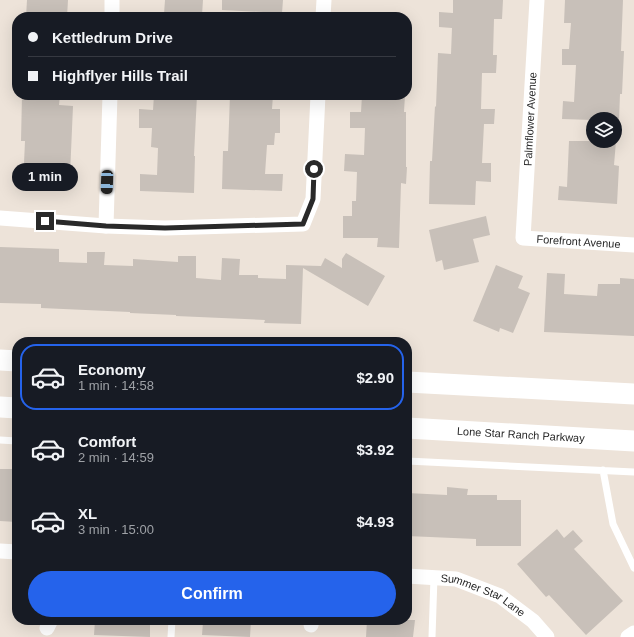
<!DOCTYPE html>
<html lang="en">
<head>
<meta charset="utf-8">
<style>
  body { margin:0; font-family:Helvetica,sans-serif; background:#20242c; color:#f1f3f6; height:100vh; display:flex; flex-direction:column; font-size:15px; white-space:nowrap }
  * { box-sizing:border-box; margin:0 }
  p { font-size:13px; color:#9ea1a6 }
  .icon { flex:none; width:22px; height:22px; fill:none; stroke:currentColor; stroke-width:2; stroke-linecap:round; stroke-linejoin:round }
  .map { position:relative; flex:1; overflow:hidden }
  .drawer { position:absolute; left:12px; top:337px; width:400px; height:288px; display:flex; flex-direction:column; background:#171b24; border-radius:16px; box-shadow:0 4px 16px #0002 }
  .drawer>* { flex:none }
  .guide { position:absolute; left:12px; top:12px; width:400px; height:88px; border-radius:16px; box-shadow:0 4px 16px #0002; display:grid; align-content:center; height:88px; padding:0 16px; background:#171b24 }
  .fabs { position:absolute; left:586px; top:112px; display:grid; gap:8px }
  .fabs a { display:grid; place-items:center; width:36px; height:36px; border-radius:50%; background:#171b24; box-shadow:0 4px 16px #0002; font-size:20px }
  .end { position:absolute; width:18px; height:18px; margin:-9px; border:5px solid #292929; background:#fff; box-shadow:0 0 0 2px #fff }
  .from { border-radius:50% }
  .bubble { position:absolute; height:28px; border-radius:14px; background:#171b24; box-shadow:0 4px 16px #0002; font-size:13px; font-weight:700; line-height:28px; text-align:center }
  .car { position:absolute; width:12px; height:24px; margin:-12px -6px; border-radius:5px; box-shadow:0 0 3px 1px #0007; background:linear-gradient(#222 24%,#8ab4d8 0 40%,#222 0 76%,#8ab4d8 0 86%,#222 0) }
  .guide b { display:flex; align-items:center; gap:14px; height:38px; font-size:15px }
  .guide b+b { border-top:1px solid #363941 }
  .guide i { width:10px; height:10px; background:#f1f3f6 }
  ul { padding:7px 0 0; list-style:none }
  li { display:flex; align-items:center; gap:12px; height:66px; margin:0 8px 6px; padding:0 8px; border:2px solid transparent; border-radius:16px }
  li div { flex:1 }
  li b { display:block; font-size:15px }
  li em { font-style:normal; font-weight:700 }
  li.active { border-color:#2563eb }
  li>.icon { width:36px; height:36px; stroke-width:1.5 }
  .action { display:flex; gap:8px; margin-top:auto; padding:8px 16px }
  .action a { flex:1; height:46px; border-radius:24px; background:#2563eb; color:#fff; font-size:16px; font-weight:700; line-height:46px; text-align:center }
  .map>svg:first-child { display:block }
  .building { fill:#c8c0b9 }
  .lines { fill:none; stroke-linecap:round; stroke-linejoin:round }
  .service { stroke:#fff; stroke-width:7 }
  .minor { stroke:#fff; stroke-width:15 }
  .secondary { stroke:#fff; stroke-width:21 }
  .route { stroke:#292929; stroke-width:5 }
  .labels { text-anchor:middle; stroke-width:3.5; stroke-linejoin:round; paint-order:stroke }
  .street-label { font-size:11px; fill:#292929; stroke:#fff }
</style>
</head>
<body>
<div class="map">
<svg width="634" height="637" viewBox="0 0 634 637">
  <rect width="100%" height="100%" fill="#ede3d9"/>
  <path class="building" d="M 27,0 L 68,0 L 67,17 L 26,17 Z
    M 165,0 L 203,0 L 202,15 L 164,14 Z
    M 222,0 L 283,0 L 282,13 L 222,10 Z
    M 453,0 L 503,0 L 502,19 L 494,19 L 493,55 L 497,55 L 496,73 L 482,73 L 481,109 L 495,109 L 494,124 L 484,124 L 482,163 L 491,163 L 491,182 L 476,181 L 475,205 L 429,204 L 430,161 L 432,161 L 435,106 L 436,107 L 438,53 L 451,54 L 452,28 L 439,27 L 439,12 L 453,13 Z
    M 565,0 L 623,0 L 621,51 L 624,51 L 622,94 L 620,94 L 619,121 L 615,121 L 615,119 L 593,119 L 593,120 L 562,119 L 563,101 L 574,102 L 576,65 L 562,65 L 562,49 L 569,49 L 571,23 L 564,23 Z
    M 22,95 L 60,95 L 59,105 L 73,106 L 70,175 L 65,175 L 65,187 L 23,185 L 25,141 L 21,141 Z
    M 154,95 L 197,95 L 194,156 L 195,156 L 194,193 L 140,191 L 140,174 L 157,175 L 158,148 L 151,147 L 152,128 L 139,128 L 139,109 L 153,110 Z
    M 230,95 L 273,95 L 272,109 L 280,109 L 280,133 L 275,133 L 274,145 L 267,145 L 265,174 L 283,174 L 282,191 L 222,189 L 223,151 L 228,151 Z
    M 362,95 L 405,95 L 404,112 L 406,112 L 406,167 L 407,167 L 406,184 L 401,183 L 399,248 L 377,247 L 378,238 L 343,238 L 343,216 L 352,216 L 352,201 L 356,201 L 357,172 L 344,171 L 345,154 L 364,155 L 365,128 L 350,128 L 350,112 L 361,112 Z
    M 569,141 L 616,141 L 614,165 L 619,166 L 617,204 L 558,200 L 559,186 L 567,187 Z
    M 486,216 L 490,235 L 473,239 L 479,262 L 444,270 L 442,260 L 436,262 L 429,230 Z
    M 0,247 L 59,249 L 59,262 L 87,263 L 87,252 L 105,252 L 104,265 L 133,266 L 133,259 L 178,262 L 178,256 L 196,256 L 196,278 L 221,280 L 222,258 L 240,259 L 239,275 L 258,275 L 258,278 L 286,279 L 286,265 L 321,266 L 325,258 L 342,268 L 342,259 L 346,253 L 385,276 L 368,306 L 303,268 L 301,324 L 264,323 L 265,320 L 176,316 L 176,315 L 130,313 L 130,312 L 41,308 L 41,304 L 0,303 Z
    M 496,265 L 523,276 L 518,288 L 530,293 L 513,333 L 500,328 L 499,332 L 473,321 Z
    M 547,273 L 565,274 L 564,294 L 597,296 L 598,284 L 620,284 L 620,278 L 634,279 L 634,336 L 544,332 Z
    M 0,469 L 14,469 L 14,485 L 17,485 L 17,522 L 0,521 Z
    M 447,487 L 468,489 L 467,495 L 497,495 L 497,500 L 521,500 L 521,546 L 476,546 L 476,539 L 407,536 L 407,493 L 447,495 Z
    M 557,529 L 564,538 L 573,530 L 583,541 L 574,549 L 623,601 L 586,635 L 549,595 L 546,597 L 517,564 Z
    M 95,620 L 150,620 L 150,637 L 94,635 Z
    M 212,620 L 251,620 L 250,637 L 202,635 L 203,622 L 212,622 Z
    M 367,620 L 415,620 L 413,637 L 366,637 Z"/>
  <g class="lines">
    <path class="service" d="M 0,440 L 17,441
      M 407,461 L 634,472
      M 603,470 L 613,524 L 634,568
      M 171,637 L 172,620
      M 432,637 L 434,577"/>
    <g class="minor">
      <path id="s1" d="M 537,0 L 523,238 L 634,245"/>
      <path d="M 112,17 L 112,0"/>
      <path d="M 323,17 L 324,0"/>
      <path d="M 0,218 L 106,226 L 165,228 L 303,224 L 313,199 L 318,95"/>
      <path d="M 106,226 L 110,95"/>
      <path d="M 0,551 L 17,552"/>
      <path id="s2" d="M 407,576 L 456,579 L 500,596 L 533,621 L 547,637"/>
      <path d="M 311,625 L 312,620"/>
      <path d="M 47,628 L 51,620"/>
      <path d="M 628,637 L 634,633"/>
    </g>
    <g class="secondary">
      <path d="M 0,360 L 17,361"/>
      <path d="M 407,382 L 634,394"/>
      <path d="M 0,407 L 17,408"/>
      <path id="s3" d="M 407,428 L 634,441"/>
    </g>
  </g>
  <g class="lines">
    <path class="route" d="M 45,221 L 106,226 L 165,228 L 303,224 L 313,199 L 314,169"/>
  </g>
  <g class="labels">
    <g class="street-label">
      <text transform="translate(530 119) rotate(-87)" y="4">Palmflower Avenue</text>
      <text dy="4" stroke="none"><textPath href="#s1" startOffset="294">Forefront Avenue</textPath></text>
      <text dy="4" stroke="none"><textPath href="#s3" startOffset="114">Lone Star Ranch Parkway</textPath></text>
      <text dy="4" stroke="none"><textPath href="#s2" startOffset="80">Summer Star Lane</textPath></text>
    </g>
  </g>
</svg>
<div class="fabs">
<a><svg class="icon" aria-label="layers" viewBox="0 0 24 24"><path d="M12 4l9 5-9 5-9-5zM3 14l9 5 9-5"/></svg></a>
</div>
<i class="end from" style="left:314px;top:169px"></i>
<i class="end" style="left:45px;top:221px"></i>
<div class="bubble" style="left:12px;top:163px;width:66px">1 min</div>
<i class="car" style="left:107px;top:182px;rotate:182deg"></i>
<div class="guide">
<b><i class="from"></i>Kettledrum Drive</b>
<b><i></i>Highflyer Hills Trail</b>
</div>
<section class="drawer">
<ul>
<li class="active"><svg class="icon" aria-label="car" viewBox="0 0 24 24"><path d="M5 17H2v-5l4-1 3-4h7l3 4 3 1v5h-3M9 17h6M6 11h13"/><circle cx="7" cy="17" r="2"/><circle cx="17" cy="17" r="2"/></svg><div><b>Economy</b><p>1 min · 14:58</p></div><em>$2.90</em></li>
<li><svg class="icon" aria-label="car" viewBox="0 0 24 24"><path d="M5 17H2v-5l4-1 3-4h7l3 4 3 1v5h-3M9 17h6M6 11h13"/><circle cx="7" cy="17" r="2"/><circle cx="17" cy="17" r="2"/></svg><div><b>Comfort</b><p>2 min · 14:59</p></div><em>$3.92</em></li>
<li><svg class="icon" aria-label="car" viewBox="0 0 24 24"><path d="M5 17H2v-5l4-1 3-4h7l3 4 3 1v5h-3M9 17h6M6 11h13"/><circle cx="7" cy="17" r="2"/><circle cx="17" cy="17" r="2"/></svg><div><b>XL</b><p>3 min · 15:00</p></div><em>$4.93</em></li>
</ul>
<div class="action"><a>Confirm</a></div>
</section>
</div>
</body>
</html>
